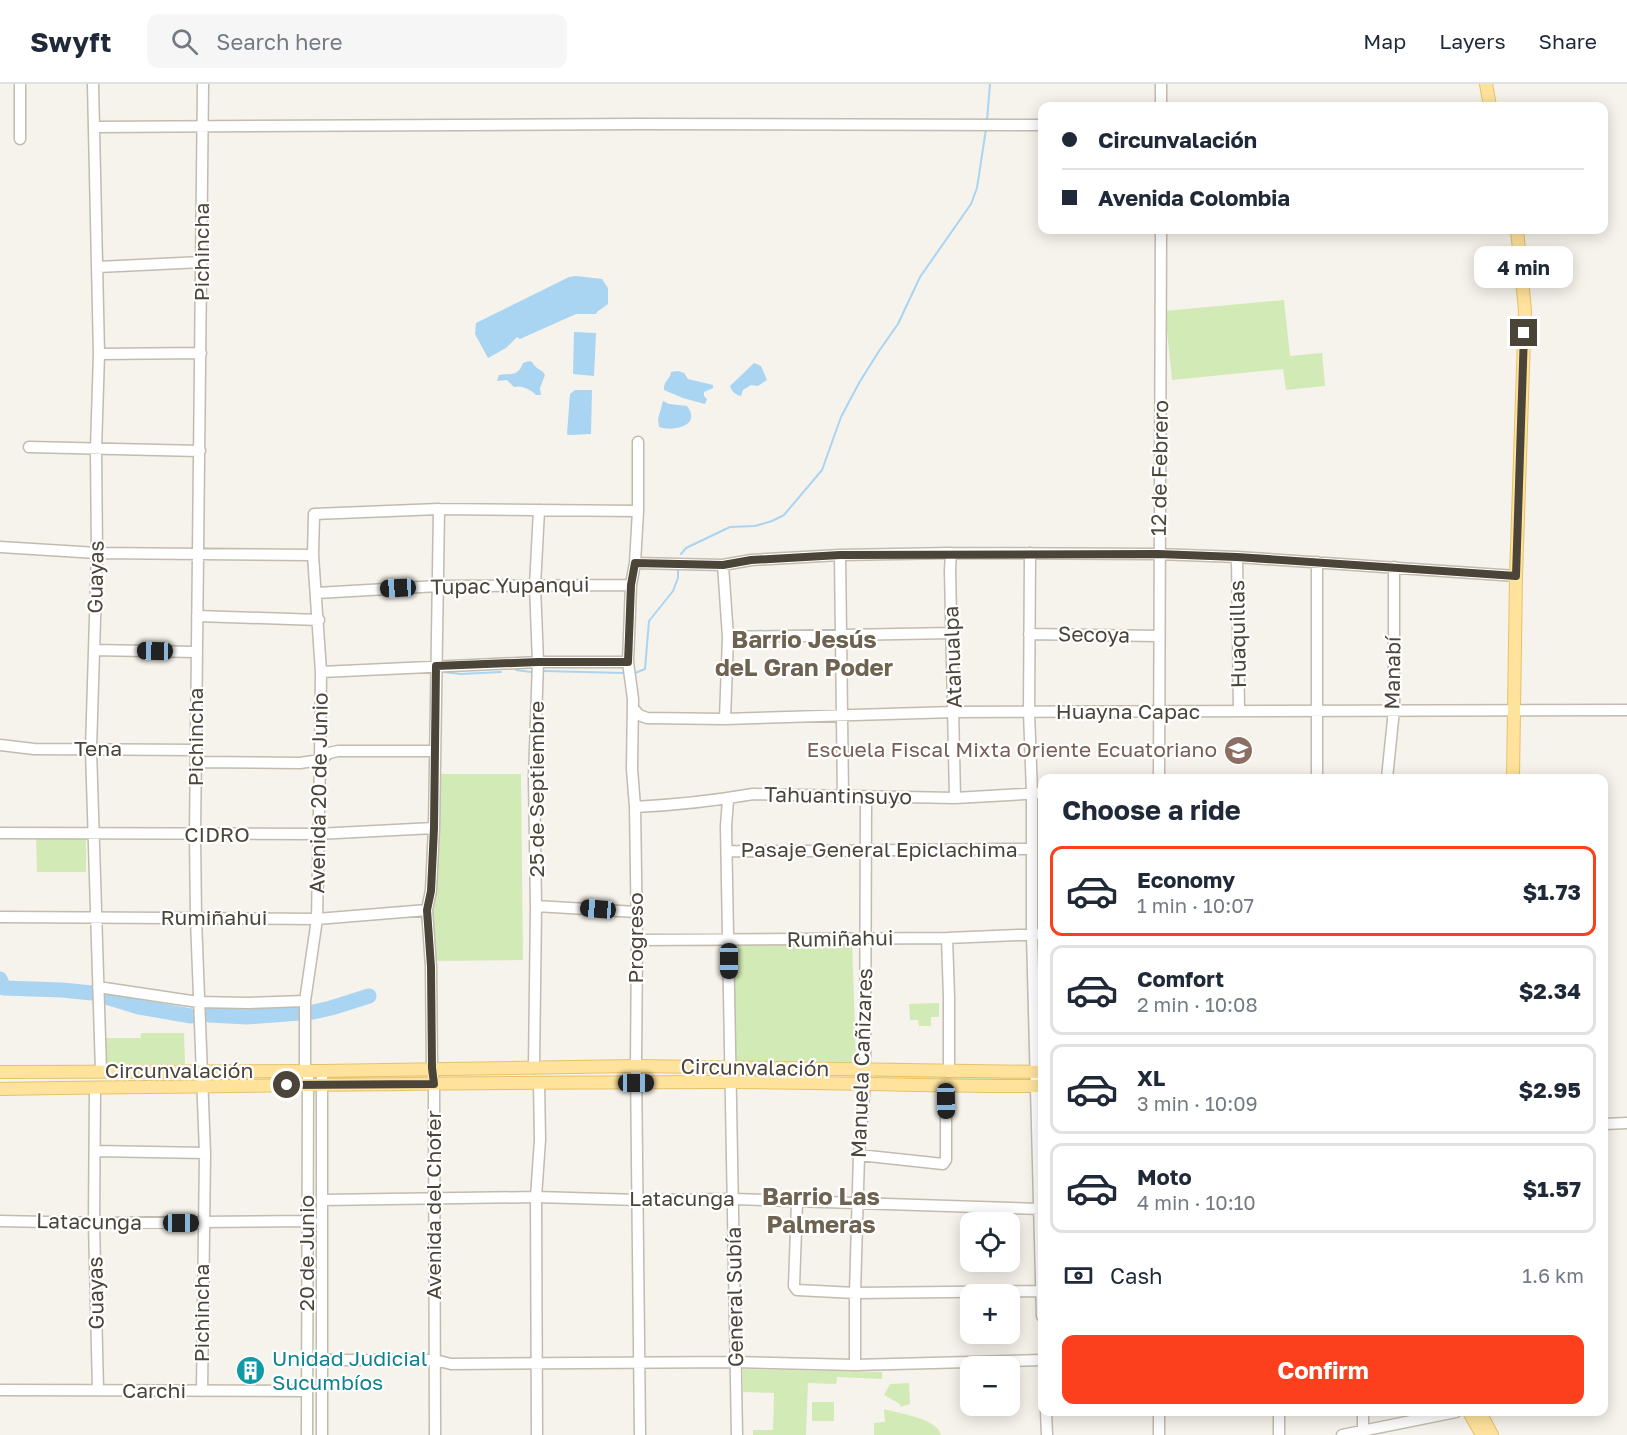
<!DOCTYPE html>
<html lang="en">
<head>
<meta charset="utf-8">
<style>
  body { margin:0; font-family:"Golos Text",sans-serif; background:#f6f6f7; color:#1f2937; height:100vh; display:flex; flex-direction:column; font-size:22px; white-space:nowrap }
  * { box-sizing:border-box; margin:0 }
  p { font-size:20px; color:#747a83 }
  .icon { flex:none; width:33px; height:33px; fill:none; stroke:currentColor; stroke-width:2; stroke-linecap:round; stroke-linejoin:round }
  .map { position:relative; flex:1; overflow:hidden }
  .sheet { position:absolute; left:1038px; top:690px; width:570px; height:642px; display:flex; flex-direction:column; background:#fff; border-radius:12px; box-shadow:0 3px 15px #0003 }
  .sheet>* { flex:none }
  .banner { position:absolute; left:1038px; top:18px; width:570px; height:132px; border-radius:12px; box-shadow:0 3px 15px #0003; display:grid; align-content:center; height:132px; padding:0 24px; background:#fff }
  .controls { position:absolute; left:960px; top:1128px; display:grid; gap:12px }
  .controls a { display:grid; place-items:center; width:60px; height:60px; border-radius:12px; background:#fff; box-shadow:0 3px 15px #0003; font-size:30px }
  .end { position:absolute; width:27px; height:27px; margin:-14px; border:8px solid #4b4439; background:#fff; box-shadow:0 0 0 3px #fff }
  .from { border-radius:50% }
  .bubble { position:absolute; height:42px; border-radius:12px; background:#fff; box-shadow:0 3px 15px #0003; font-size:20px; font-weight:700; line-height:42px; text-align:center }
  .car { position:absolute; width:18px; height:36px; margin:-18px -9px; border-radius:8px; box-shadow:0 0 4px 2px #0007; background:linear-gradient(#222 24%,#8ab4d8 0 40%,#222 0 76%,#8ab4d8 0 86%,#222 0) }
  .banner b { display:flex; align-items:center; gap:21px; height:57px; font-size:22px }
  .banner b+b { border-top:2px solid #e0e1e3 }
  .banner i { width:15px; height:15px; background:#1f2937 }
  ul { padding:0; list-style:none }
  li { display:flex; align-items:center; gap:18px; height:90px; margin:0 12px 9px; padding:0 12px; border:3px solid #e0e1e3; border-radius:12px }
  li div { flex:1 }
  li b { display:block; font-size:22px }
  li em { font-style:normal; font-weight:700 }
  li.on { border-color:#fc3f1d }
  li>.icon { width:54px; height:54px; stroke-width:1.5 }
  h2 { padding:0 24px; font-size:27px; line-height:72px }
  .pay { display:flex; align-items:center; gap:15px; height:66px; padding:0 24px; font-size:22px }
  .pay p { margin-inline-start:auto }
  .button { display:flex; gap:12px; margin-top:auto; padding:12px 24px }
  .button a { flex:1; height:69px; border-radius:12px; background:#fc3f1d; color:#fff; font-size:24px; font-weight:700; line-height:69px; text-align:center }
  header { display:flex; align-items:center; gap:36px; box-sizing:border-box; height:84px; padding:0 30px; background:#fff; border-bottom:2px solid #e0e1e3 }
  header strong { font-size:28px }
  nav { display:flex; gap:33px; margin-inline-start:auto; font-size:21px }
  .search { width:420px; height:54px; background:#f6f6f7; display:flex; align-items:center; gap:15px; box-sizing:border-box; padding:0 21px; border-radius:12px; color:#747a83; font-size:22px }
  .map>svg:first-child { display:block }
  .green { fill:#d2eab5 }
  .water { fill:#a9d4f2 }
  .lines { fill:none; stroke-linecap:round; stroke-linejoin:round }
  .stream { stroke:#a9d4f2; stroke-width:2 }
  .river { stroke:#a9d4f2; stroke-width:15 }
  .minor-casing { stroke:#c2bbae; stroke-width:13 }
  .major-casing { stroke:#e6c16a; stroke-width:14 }
  .minor { stroke:#fff; stroke-width:10 }
  .major { stroke:#ffe39c; stroke-width:12 }
  .route { stroke:#4b4439; stroke-width:8 }
  .labels { text-anchor:middle; stroke-width:4.5; stroke-linejoin:round; paint-order:stroke }
  .street-label { font-size:21px; fill:#4b4439; stroke:#fff }
  .education-label { font-size:21px; fill:#785e54; stroke:#fff; text-anchor:end }
  .culture-label { font-size:21px; fill:#0d838f; stroke:#fff; text-anchor:start }
  .quarter-label { font-size:24px; font-weight:bold; fill:#6e6250; stroke:#fff }
</style>
</head>
<body>
<header>
<strong>Swyft</strong>
<div class="search"><svg class="icon" aria-label="search" viewBox="0 0 24 24"><circle cx="10" cy="10" r="6"/><path d="M15 15l6 6"/></svg>Search here</div>
<nav><a>Map</a><a>Layers</a><a>Share</a></nav>
</header>
<div class="map">
<svg width="1627" height="1351" viewBox="0 0 1627 1351">
  <rect width="100%" height="100%" fill="#f6f3ec"/>
  <path class="green" d="M 1284,216 L 1290,272 L 1322,269 L 1325,302 L 1286,306 L 1283,285 L 1172,296 L 1165,227 Z
    M 440,690 L 521,690 L 523,876 L 430,877 L 428,820 Z
    M 36,751 L 86,752 L 86,788 L 37,788 Z
    M 852,857 L 856,978 L 732,977 L 729,858 Z
    M 939,919 L 939,933 L 931,933 L 931,942 L 919,942 L 918,936 L 910,936 L 909,920 Z
    M 141,949 L 184,949 L 185,980 L 105,980 L 106,954 L 140,954 L 140,958 Z
    M 740,983 L 848,986 L 848,992 L 744,992 L 740,990 Z
    M 876,986 L 1030,989 L 1031,998 L 876,993 Z
    M 743,1285 L 882,1288 L 882,1295 L 837,1293 L 836,1300 L 808,1299 L 806,1351 L 753,1351 L 753,1346 L 773,1346 L 774,1309 L 743,1308 Z
    M 909,1299 L 910,1320 L 900,1323 L 900,1320 L 884,1311 L 890,1300 Z
    M 812,1318 L 834,1318 L 834,1337 L 812,1337 Z
    M 884,1325 C 900,1330 937,1334 941,1351 L 874,1351 L 874,1339 L 885,1338 Z"/>
  <path class="water" d="M 576,192 L 602,195 L 608,204 L 608,220 L 597,228 L 596,230 L 576,230 L 520,255 L 517,253 L 506,264 L 488,274 L 475,250 L 476,239 L 569,193 Z
    M 574,248 L 596,249 L 594,292 L 573,290 Z
    M 529,277 L 532,278 C 536,286 542,285 545,291 L 540,304 L 541,311 L 536,311 C 530,305 522,301 514,303 L 507,296 L 497,297 L 499,291 C 511,289 518,293 523,279 Z
    M 754,279 L 761,282 L 767,296 L 758,302 L 751,301 L 743,306 L 741,312 C 736,311 731,307 730,302 Z
    M 678,287 L 684,289 L 688,295 L 713,301 L 713,304 L 704,308 L 704,312 L 707,315 L 705,320 L 683,314 L 664,306 C 663,297 671,295 671,288 Z
    M 575,306 L 592,306 L 591,350 L 569,351 L 567,350 L 570,310 Z
    M 663,317 L 669,320 L 687,322 C 702,342 674,348 659,343 L 658,335 Z"/>
  <g class="lines">
    <path class="stream" d="M 987,36 L 990,0
      M 681,470 L 686,464 L 730,443 L 755,442 L 772,437 L 784,431 L 822,386 L 841,333 L 859,299 L 879,267 L 898,240 L 920,193 L 971,120 L 977,104 L 986,45
      M 516,586 L 531,588
      M 544,587 L 624,589
      M 444,588 L 461,590 L 501,588
      M 635,589 L 645,585 L 649,537 L 673,507 L 678,494 L 678,485"/>
    <path class="river" d="M 0,895 L 4,904 L 62,906 L 92,909
      M 103,912 L 139,923 L 191,932
      M 313,928 L 331,924 L 369,912
      M 209,931 L 247,933 L 300,929"/>
    <defs>
      <path id="minor" d="M 93,0 L 99,270 L 96,365 L 97,469 L 91,665 L 101,987
        M 1161,0 L 1161,22
        M 94,43 L 638,40 L 1042,41
        M 20,55 L 20,0
        M 98,183 L 202,178
        M 99,270 L 201,269
        M 638,358 L 638,427 L 635,479 L 631,501 L 628,578 L 633,615 L 632,685 L 635,723 L 637,856 L 636,982 L 640,1351
        M 29,363 L 200,367
        M 0,463 L 97,469 L 313,471
        M 951,469 L 950,486 L 955,714
        M 1030,469 L 1029,628 L 1032,709 L 1032,850 L 1042,1232
        M 840,471 L 843,713
        M 1237,473 L 1239,627
        M 635,479 L 723,481 L 751,476 L 840,471 L 951,469 L 1158,470 L 1237,473 L 1516,492
        M 723,481 L 728,553 L 725,635
        M 317,509 L 438,502 L 631,501
        M 197,532 L 319,536
        M 1029,550 L 1158,552
        M 728,553 L 952,549
        M 94,566 L 196,568
        M 321,588 L 538,578 L 628,578
        M 633,624 L 639,631 L 647,634 L 725,635 L 954,628 L 1627,626
        M 0,661 L 34,665 L 196,666
        M 196,678 L 300,679 L 320,676 L 329,669 L 338,667 L 435,667
        M 1159,694 L 1161,146
        M 1317,694 L 1317,478
        M 1387,694 L 1394,626 L 1394,483
        M 728,716 L 726,742 L 737,1351
        M 635,723 C 675,721 713,717 753,710 L 955,714 L 1042,709
        M 0,749 L 317,750 L 434,744
        M 727,767 C 828,768 930,765 1031,765
        M 536,822 L 636,828
        M 0,833 L 317,835 L 427,826
        M 947,854 L 949,913 L 949,988
        M 637,856 L 947,854 L 1042,850
        M 98,903 L 198,918 L 248,919 L 305,917
        M 534,984 L 536,822 L 534,694 L 538,578 L 535,502 L 539,426
        M 305,987 L 305,917 L 317,835 L 320,676 L 321,588 L 313,471 L 314,430 L 439,425 L 638,427
        M 322,987 L 322,1351
        M 95,1004 L 94,1139 L 98,1306
        M 1604,1040 L 1627,1039
        M 95,1067 L 205,1069
        M 859,1071 L 943,1080 L 946,1076 L 946,1003
        M 322,1116 L 536,1113 L 639,1116 L 734,1115 L 1042,1125
        M 797,1118 L 794,1202 L 797,1206 L 855,1209 L 1041,1207
        M 0,1137 L 94,1139 L 312,1137
        M 322,1276 L 435,1276 L 451,1280 L 735,1278 L 855,1281 L 1042,1276
        M 855,1281 L 855,1209 L 859,1071 L 865,1000 L 866,713
        M 0,1306 L 307,1307
        M 202,1307 L 205,1069 L 196,835 L 195,751 L 203,0
        M 1046,1328 L 1047,1351
        M 1159,1328 L 1159,1351
        M 1279,1328 L 1279,1351
        M 1363,1328 L 1363,1351
        M 307,1351 L 308,993
        M 435,1351 L 434,1000 L 432,984 L 431,883 L 427,826 L 431,806 L 434,744 L 439,425
        M 537,1351 L 536,1113 L 540,1056 L 539,999
        M 1342,1351 L 1456,1328"/>
      <path id="major" d="M 1486,0 L 1490,22
        M 1513,694 L 1516,492 L 1525,226 L 1517,146
        M 0,988 L 322,987 L 636,982 L 1042,988
        M 0,1005 C 243,1002 485,998 728,998 C 833,998 938,1003 1042,1002
        M 1469,1328 L 1482,1351
        M 1480,1328 L 1492,1351"/>
    </defs>
    <use href="#minor" class="minor-casing"/>
    <use href="#major" class="major-casing"/>
    <use href="#minor" class="minor"/>
    <use href="#major" class="major"/>
  </g>
  <g class="lines">
    <path class="route" d="M 287,1001 L 434,1000 L 432,984 L 431,883 L 427,826 L 431,807 L 434,744 L 436,582 L 538,578 L 628,578 L 631,501 L 635,479 L 723,481 L 751,476 L 840,471 L 1158,470 L 1237,473 L 1516,492 L 1524,249"/>
  </g>
  <defs>
    <symbol id="school-disc" viewBox="-11 -11 22 22"><circle r="9.5" fill="#8d6e63" stroke="#fff"/><path d="M0-5L7-2L0 1L-7-2ZM-4 1L0 2.5L4 1V4Q0 6-4 4Z" fill="#fff"/></symbol>
    <symbol id="building-disc" viewBox="-11 -11 22 22"><circle r="9.5" fill="#0f9aa8" stroke="#fff"/><path d="M-4-6H4V6H1V3H-1V6H-4ZM-2.5-4.3h1.7v1.8h-1.7ZM.8-4.3h1.7v1.8H.8ZM-2.5-1h1.7V.8h-1.7ZM.8-1h1.7V.8H.8Z" fill="#fff"/></symbol>
  </defs>
  <g fill-rule="evenodd">
    <use href="#school-disc" x="1222" y="650" width="33" height="33"/>
    <use href="#building-disc" x="234" y="1270" width="33" height="33"/>
  </g>
  <g class="labels">
    <g class="street-label">
      <text transform="translate(202 168) rotate(-90)" y="7">Pichincha</text>
      <text transform="translate(1160 384) rotate(-89)" y="7">12 de Febrero</text>
      <text transform="translate(96 493) rotate(-89)" y="7">Guayas</text>
      <text transform="translate(510 502) rotate(-1)" y="7">Tupac Yupanqui</text>
      <text transform="translate(1238 550) rotate(-91)" y="7">Huaquillas</text>
      <text transform="translate(1094 551) rotate(1)" y="7">Secoya</text>
      <text transform="translate(953 573) rotate(-92)" y="7">Atahualpa</text>
      <text transform="translate(1393 589) rotate(-89)" y="7">Manabí</text>
      <text x="1128" y="635">Huayna Capac</text>
      <text transform="translate(196 653) rotate(-90)" y="7">Pichincha</text>
      <text x="98" y="672">Tena</text>
      <text transform="translate(537 705) rotate(-90)" y="7">25 de Septiembre</text>
      <text transform="translate(319 709) rotate(-89)" y="7">Avenida 20 de Junio</text>
      <text transform="translate(838 712) rotate(1)" y="7">Tahuantinsuyo</text>
      <text x="217" y="758">CIDRO</text>
      <text x="879" y="773">Pasaje General Epiclachima</text>
      <text x="214" y="841">Rumiñahui</text>
      <text transform="translate(636 854) rotate(-90)" y="7">Progreso</text>
      <text transform="translate(840 855) rotate(-1)" y="7">Rumiñahui</text>
      <text transform="translate(862 979) rotate(-88)" y="7">Manuela Cañizares</text>
      <text transform="translate(755 984) rotate(1)" y="7">Circunvalación</text>
      <text x="179" y="994">Circunvalación</text>
      <text x="682" y="1122">Latacunga</text>
      <text transform="translate(434 1121) rotate(-90)" y="7">Avenida del Chofer</text>
      <text transform="translate(89 1138) rotate(1)" y="7">Latacunga</text>
      <text transform="translate(307 1169) rotate(-90)" y="7">20 de Junio</text>
      <text transform="translate(96 1209) rotate(-91)" y="7">Guayas</text>
      <text transform="translate(735 1213) rotate(-91)" y="7">General Subía</text>
      <text transform="translate(202 1229) rotate(-90)" y="7">Pichincha</text>
      <text x="154" y="1314">Carchi</text>
    </g>
    <g class="education-label">
      <text x="1217" y="673">Escuela Fiscal Mixta Oriente Ecuatoriano</text>
    </g>
    <g class="culture-label">
      <text x="272" y="1282">Unidad Judicial<tspan x="272" dy="24">Sucumbíos</tspan></text>
    </g>
    <g class="quarter-label">
      <text x="804" y="564">Barrio Jesús<tspan x="804" dy="28">deL Gran Poder</tspan></text>
      <text x="821" y="1121">Barrio Las<tspan x="821" dy="28">Palmeras</tspan></text>
    </g>
  </g>
</svg>
<div class="controls">
<a><svg class="icon" aria-label="locate" viewBox="0 0 24 24"><circle cx="12" cy="12" r="6"/><path d="M12 2v4M12 18v4M2 12h4M18 12h4"/></svg></a>
<a>+</a>
<a>−</a>
</div>
<i class="end from" style="left:287px;top:1001px"></i>
<i class="end" style="left:1524px;top:249px"></i>
<div class="bubble" style="left:1474px;top:162px;width:99px">4 min</div>
<i class="car" style="left:398px;top:504px;rotate:267deg"></i>
<i class="car" style="left:155px;top:567px;rotate:271deg"></i>
<i class="car" style="left:598px;top:825px;rotate:275deg"></i>
<i class="car" style="left:729px;top:877px;rotate:180deg"></i>
<i class="car" style="left:636px;top:999px;rotate:90deg"></i>
<i class="car" style="left:946px;top:1017px;rotate:179deg"></i>
<i class="car" style="left:181px;top:1139px;rotate:90deg"></i>
<div class="banner">
<b><i class="from"></i>Circunvalación</b>
<b><i></i>Avenida Colombia</b>
</div>
<section class="sheet">
<h2>Choose a ride</h2>
<ul>
<li class="on"><svg class="icon" aria-label="car" viewBox="0 0 24 24"><path d="M5 17H2v-5l4-1 3-4h7l3 4 3 1v5h-3M9 17h6M6 11h13"/><circle cx="7" cy="17" r="2"/><circle cx="17" cy="17" r="2"/></svg><div><b>Economy</b><p>1 min · 10:07</p></div><em>$1.73</em></li>
<li><svg class="icon" aria-label="car" viewBox="0 0 24 24"><path d="M5 17H2v-5l4-1 3-4h7l3 4 3 1v5h-3M9 17h6M6 11h13"/><circle cx="7" cy="17" r="2"/><circle cx="17" cy="17" r="2"/></svg><div><b>Comfort</b><p>2 min · 10:08</p></div><em>$2.34</em></li>
<li><svg class="icon" aria-label="car" viewBox="0 0 24 24"><path d="M5 17H2v-5l4-1 3-4h7l3 4 3 1v5h-3M9 17h6M6 11h13"/><circle cx="7" cy="17" r="2"/><circle cx="17" cy="17" r="2"/></svg><div><b>XL</b><p>3 min · 10:09</p></div><em>$2.95</em></li>
<li><svg class="icon" aria-label="car" viewBox="0 0 24 24"><path d="M5 17H2v-5l4-1 3-4h7l3 4 3 1v5h-3M9 17h6M6 11h13"/><circle cx="7" cy="17" r="2"/><circle cx="17" cy="17" r="2"/></svg><div><b>Moto</b><p>4 min · 10:10</p></div><em>$1.57</em></li>
</ul>
<div class="pay"><svg class="icon" aria-label="cash" viewBox="0 0 24 24"><path d="M3 7h18v10H3z"/><circle cx="12" cy="12" r="2"/></svg>Cash<p>1.6 km</p></div>
<div class="button"><a>Confirm</a></div>
</section>
</div>
</body>
</html>
